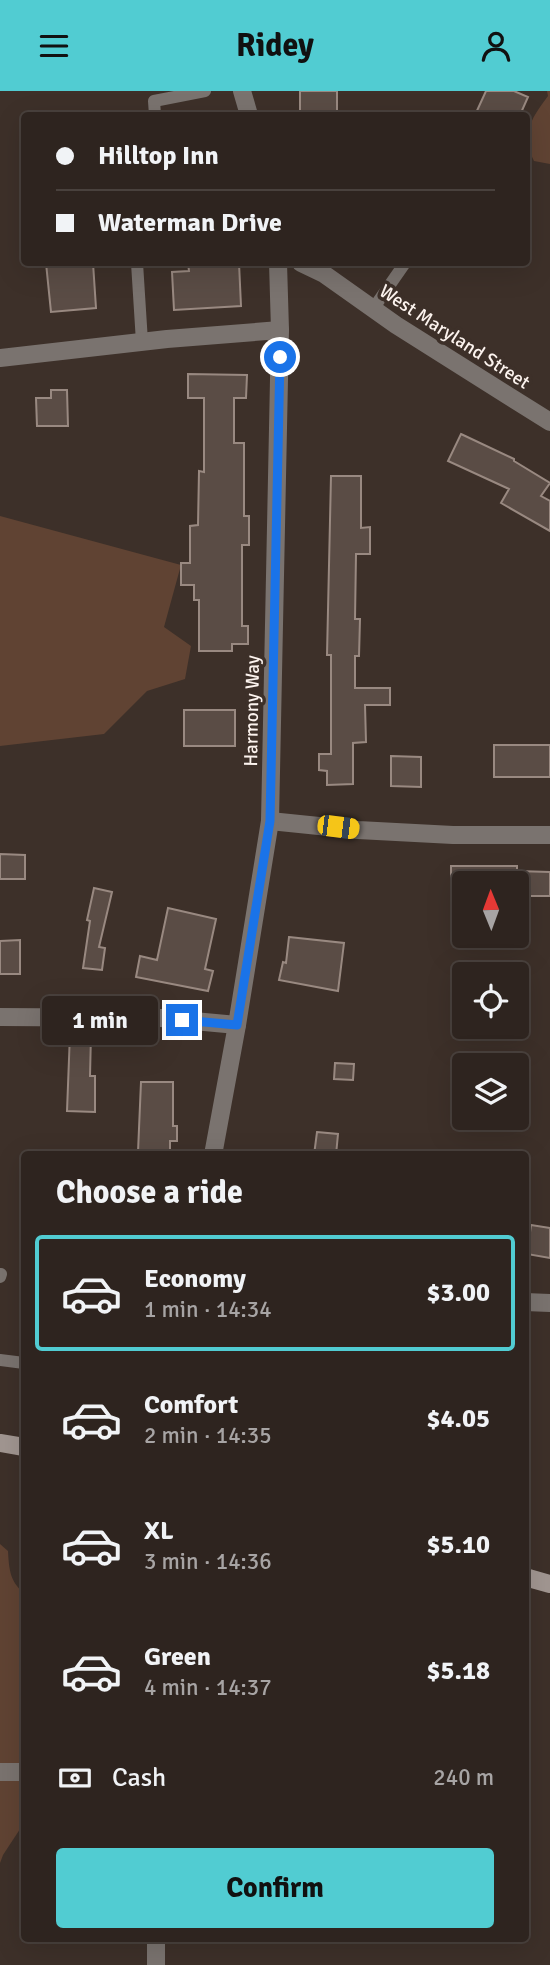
<!DOCTYPE html>
<html lang="en">
<head>
<meta charset="utf-8">
<style>
  body { margin:0; font-family:Signika,sans-serif; background:#3a302c; color:#f1f3f6; height:100vh; display:flex; flex-direction:column; font-size:26px; white-space:nowrap }
  * { box-sizing:border-box; margin:0 }
  p { font-size:23px; color:#a7a4a4 }
  .icon { flex:none; width:38px; height:38px; fill:none; stroke:currentColor; stroke-width:2; stroke-linecap:round; stroke-linejoin:round }
  .map { position:relative; flex:1; overflow:hidden }
  .side { position:absolute; left:21px; top:1060px; width:508px; height:791px; display:flex; flex-direction:column; background:#2e241f; border-radius:7px; box-shadow:0 7px 28px #0002,0 0 0 2px #49413d }
  .side>* { flex:none }
  .hud { position:absolute; left:21px; top:21px; width:509px; height:154px; border-radius:7px; box-shadow:0 7px 28px #0002,0 0 0 2px #49413d; display:grid; align-content:center; height:154px; padding:0 35px; background:#2e241f }
  .needle { width:46px; rotate:359deg }
  .tools { position:absolute; left:452px; top:780px; display:grid; gap:14px }
  .tools a { display:grid; place-items:center; width:77px; height:77px; border-radius:7px; background:#2e241f; box-shadow:0 7px 28px #0002,0 0 0 2px #49413d; font-size:35px }
  .end { position:absolute; width:32px; height:32px; margin:-16px; border:9px solid #1a73e8; background:#fff; box-shadow:0 0 0 4px #fff }
  .from { border-radius:50% }
  .bubble { position:absolute; height:49px; border-radius:7px; background:#2e241f; box-shadow:0 7px 28px #0002,0 0 0 2px #49413d; font-size:23px; font-weight:700; line-height:49px; text-align:center }
  .car { position:absolute; width:21px; height:42px; margin:-21px -10px; border-radius:9px; box-shadow:0 0 5px 2px #0007; background:linear-gradient(#f5c518 24%,#345 0 40%,#f5c518 0 76%,#345 0 86%,#f5c518 0) }
  .hud b { display:flex; align-items:center; gap:24px; height:66px; font-size:26px }
  .hud b+b { border-top:2px solid #49413d }
  .hud i { width:18px; height:18px; background:#f1f3f6 }
  ul { padding:0; list-style:none }
  li { display:flex; align-items:center; gap:21px; height:116px; margin:0 14px 10px; padding:0 21px; border:4px solid transparent; border-radius:7px }
  li div { flex:1 }
  li b { display:block; font-size:26px }
  li em { font-style:normal; font-weight:700 }
  li.on { border-color:#51ccd2 }
  li>.icon { width:63px; height:63px; stroke-width:1.5 }
  h2 { padding:0 35px; font-size:32px; line-height:84px }
  .pay { display:flex; align-items:center; gap:18px; height:77px; padding:0 35px; font-size:26px }
  .pay p { margin-inline-start:auto }
  .primary-button { display:flex; gap:14px; margin-top:auto; padding:14px 35px }
  .primary-button a { flex:1; height:80px; border-radius:7px; background:#51ccd2; color:#111; font-size:28px; font-weight:700; line-height:80px; text-align:center }
  header { display:flex; justify-content:space-between; align-items:center; height:91px; padding:0 35px; background:#51ccd2; color:#111; font-size:32px; font-weight:700 }
  .map>svg:first-child { display:block }
  .green { fill:#604333 }
  .building { fill:#5a4c45; stroke:#998981; stroke-width:2 }
  .lines { fill:none; stroke-linecap:round; stroke-linejoin:round }
  .service { stroke:#7a736f; stroke-width:12 }
  .minor { stroke:#7a736f; stroke-width:18 }
  .tertiary { stroke:#7a736f; stroke-width:18 }
  .secondary { stroke:#a19691; stroke-width:18 }
  .route { stroke:#1a73e8; stroke-width:9 }
  .labels { text-anchor:middle; stroke-width:7; stroke-linejoin:round; paint-order:stroke }
  .street-label { font-size:19px; fill:#fcf3ee; stroke:#3d3029 }
</style>
</head>
<body>
<header><svg class="icon" aria-label="menu" viewBox="0 0 24 24"><path d="M4 6h16M4 12h16M4 18h16"/></svg>Ridey<svg class="icon" aria-label="person" viewBox="0 0 24 24"><circle cx="12" cy="8" r="4"/><path d="M4 21q1-7 8-7t8 7"/></svg></header>
<div class="map">
<svg width="550" height="1874" viewBox="0 0 550 1874">
  <rect width="100%" height="100%" fill="#3d3029"/>
  <path class="green" d="M 547,0 L 550,0 L 550,73 L 534,70 C 520,42 532,27 548,5 Z
    M 0,425 L 181,474 L 164,536 L 191,555 L 185,588 L 147,600 L 104,643 L 0,655 Z
    M 0,1453 L 8,1460 C 9,1478 10,1491 24,1502 L 24,1732 L 3,1764 L 0,1772 Z"/>
  <path class="building" d="M 300,0 L 337,0 L 337,24 L 300,24 Z
    M 486,0 L 514,0 L 528,6 L 520,24 L 475,24 Z
    M 46,172 L 93,172 L 96,217 L 51,221 Z
    M 188,172 L 239,172 L 241,215 L 174,219 L 172,181 L 189,180 Z
    M 188,283 L 247,284 L 246,307 L 234,307 L 234,352 L 244,352 L 244,425 L 249,425 L 249,454 L 242,454 L 242,535 L 248,535 L 248,553 L 232,553 L 232,560 L 199,560 L 199,509 L 194,509 L 194,494 L 181,494 L 181,472 L 190,472 L 190,435 L 198,434 L 199,380 L 204,381 L 204,307 L 188,307 Z
    M 51,299 L 67,299 L 68,335 L 37,335 L 36,307 L 51,307 Z
    M 461,343 L 514,368 L 514,370 L 550,392 L 541,405 L 550,410 L 550,440 L 501,412 L 509,398 L 448,370 Z
    M 331,385 L 361,385 L 361,437 L 370,436 L 370,463 L 356,463 L 355,528 L 360,528 L 359,565 L 355,565 L 355,597 L 390,597 L 390,614 L 365,614 L 366,651 L 353,652 L 353,693 L 327,694 L 327,680 L 319,679 L 319,663 L 331,663 L 331,564 L 327,564 Z
    M 184,619 L 235,619 L 235,655 L 184,655 Z
    M 494,654 L 550,654 L 550,686 L 494,686 Z
    M 391,665 L 421,666 L 421,696 L 391,695 Z
    M 0,763 L 25,764 L 25,788 L 0,788 Z
    M 451,775 L 517,775 L 517,780 L 550,781 L 550,805 L 516,805 L 516,793 L 451,793 Z
    M 94,797 L 112,801 L 99,856 L 105,857 L 102,879 L 83,877 L 90,830 L 87,829 Z
    M 168,817 L 216,828 L 205,878 L 213,880 L 208,900 L 136,886 L 140,865 L 157,869 Z
    M 289,846 L 344,852 L 338,900 L 279,889 L 283,871 L 286,872 Z
    M 20,849 L 20,883 L 0,883 L 0,850 Z
    M 70,942 L 91,943 L 90,985 L 95,985 L 95,1021 L 67,1020 Z
    M 335,972 L 354,973 L 353,989 L 334,988 Z
    M 141,991 L 173,991 L 173,1035 L 177,1035 L 177,1050 L 170,1050 L 170,1062 L 138,1061 Z
    M 317,1041 L 338,1043 L 336,1064 L 314,1064 Z
    M 531,1134 L 550,1137 L 550,1167 L 527,1163 Z"/>
  <g class="lines">
    <path class="service" d="M 155,24 L 154,10 L 205,0
      M 137,172 L 142,251
      M 373,218 L 405,172
      M 0,1186 L 1,1183
      M 0,1269 L 24,1272"/>
    <path class="minor" d="M 0,267 L 167,248 L 280,239
      M 270,730 L 358,739 L 453,744 L 550,744
      M 0,926 L 161,927 L 237,934
      M 525,1211 L 550,1212
      M 0,1681 L 24,1681
      M 156,1874 L 156,1848"/>
    <path class="tertiary" d="M 242,0 L 249,24
      M 301,172 L 324,183 L 396,234 L 550,331
      M 213,1064 L 237,934 L 270,730 L 280,239 L 278,172"/>
    <path class="secondary" d="M 0,1352 L 24,1356
      M 525,1486 L 550,1493"/>
  </g>
  <g class="lines">
    <path class="route" d="M 182,929 L 237,934 L 270,730 L 280,266"/>
  </g>
  <g class="labels">
    <g class="street-label">
      <text transform="translate(455 245) rotate(33)" y="7">West Maryland Street</text>
      <text transform="translate(251 620) rotate(-89)" y="7">Harmony Way</text>
    </g>
  </g>
</svg>
<div class="tools">
<a><svg class="needle" viewBox="-14 -14 28 28"><path d="M0-13l5 13h-10z" fill="#e53935"/><path d="M0 13l5-13h-10z" fill="#a7a4a4"/></svg></a>
<a><svg class="icon" aria-label="locate" viewBox="0 0 24 24"><circle cx="12" cy="12" r="6"/><path d="M12 2v4M12 18v4M2 12h4M18 12h4"/></svg></a>
<a><svg class="icon" aria-label="layers" viewBox="0 0 24 24"><path d="M12 4l9 5-9 5-9-5zM3 14l9 5 9-5"/></svg></a>
</div>
<i class="end from" style="left:280px;top:266px"></i>
<i class="end" style="left:182px;top:929px"></i>
<div class="bubble" style="left:42px;top:905px;width:116px">1 min</div>
<i class="car" style="left:338px;top:736px;rotate:97deg"></i>
<div class="hud">
<b><i class="from"></i>Hilltop Inn</b>
<b><i></i>Waterman Drive</b>
</div>
<section class="side">
<h2>Choose a ride</h2>
<ul>
<li class="on"><svg class="icon" aria-label="car" viewBox="0 0 24 24"><path d="M5 17H2v-5l4-1 3-4h7l3 4 3 1v5h-3M9 17h6M6 11h13"/><circle cx="7" cy="17" r="2"/><circle cx="17" cy="17" r="2"/></svg><div><b>Economy</b><p>1 min · 14:34</p></div><em>$3.00</em></li>
<li><svg class="icon" aria-label="car" viewBox="0 0 24 24"><path d="M5 17H2v-5l4-1 3-4h7l3 4 3 1v5h-3M9 17h6M6 11h13"/><circle cx="7" cy="17" r="2"/><circle cx="17" cy="17" r="2"/></svg><div><b>Comfort</b><p>2 min · 14:35</p></div><em>$4.05</em></li>
<li><svg class="icon" aria-label="car" viewBox="0 0 24 24"><path d="M5 17H2v-5l4-1 3-4h7l3 4 3 1v5h-3M9 17h6M6 11h13"/><circle cx="7" cy="17" r="2"/><circle cx="17" cy="17" r="2"/></svg><div><b>XL</b><p>3 min · 14:36</p></div><em>$5.10</em></li>
<li><svg class="icon" aria-label="car" viewBox="0 0 24 24"><path d="M5 17H2v-5l4-1 3-4h7l3 4 3 1v5h-3M9 17h6M6 11h13"/><circle cx="7" cy="17" r="2"/><circle cx="17" cy="17" r="2"/></svg><div><b>Green</b><p>4 min · 14:37</p></div><em>$5.18</em></li>
</ul>
<div class="pay"><svg class="icon" aria-label="cash" viewBox="0 0 24 24"><path d="M3 7h18v10H3z"/><circle cx="12" cy="12" r="2"/></svg>Cash<p>240 m</p></div>
<div class="primary-button"><a>Confirm</a></div>
</section>
</div>
</body>
</html>
